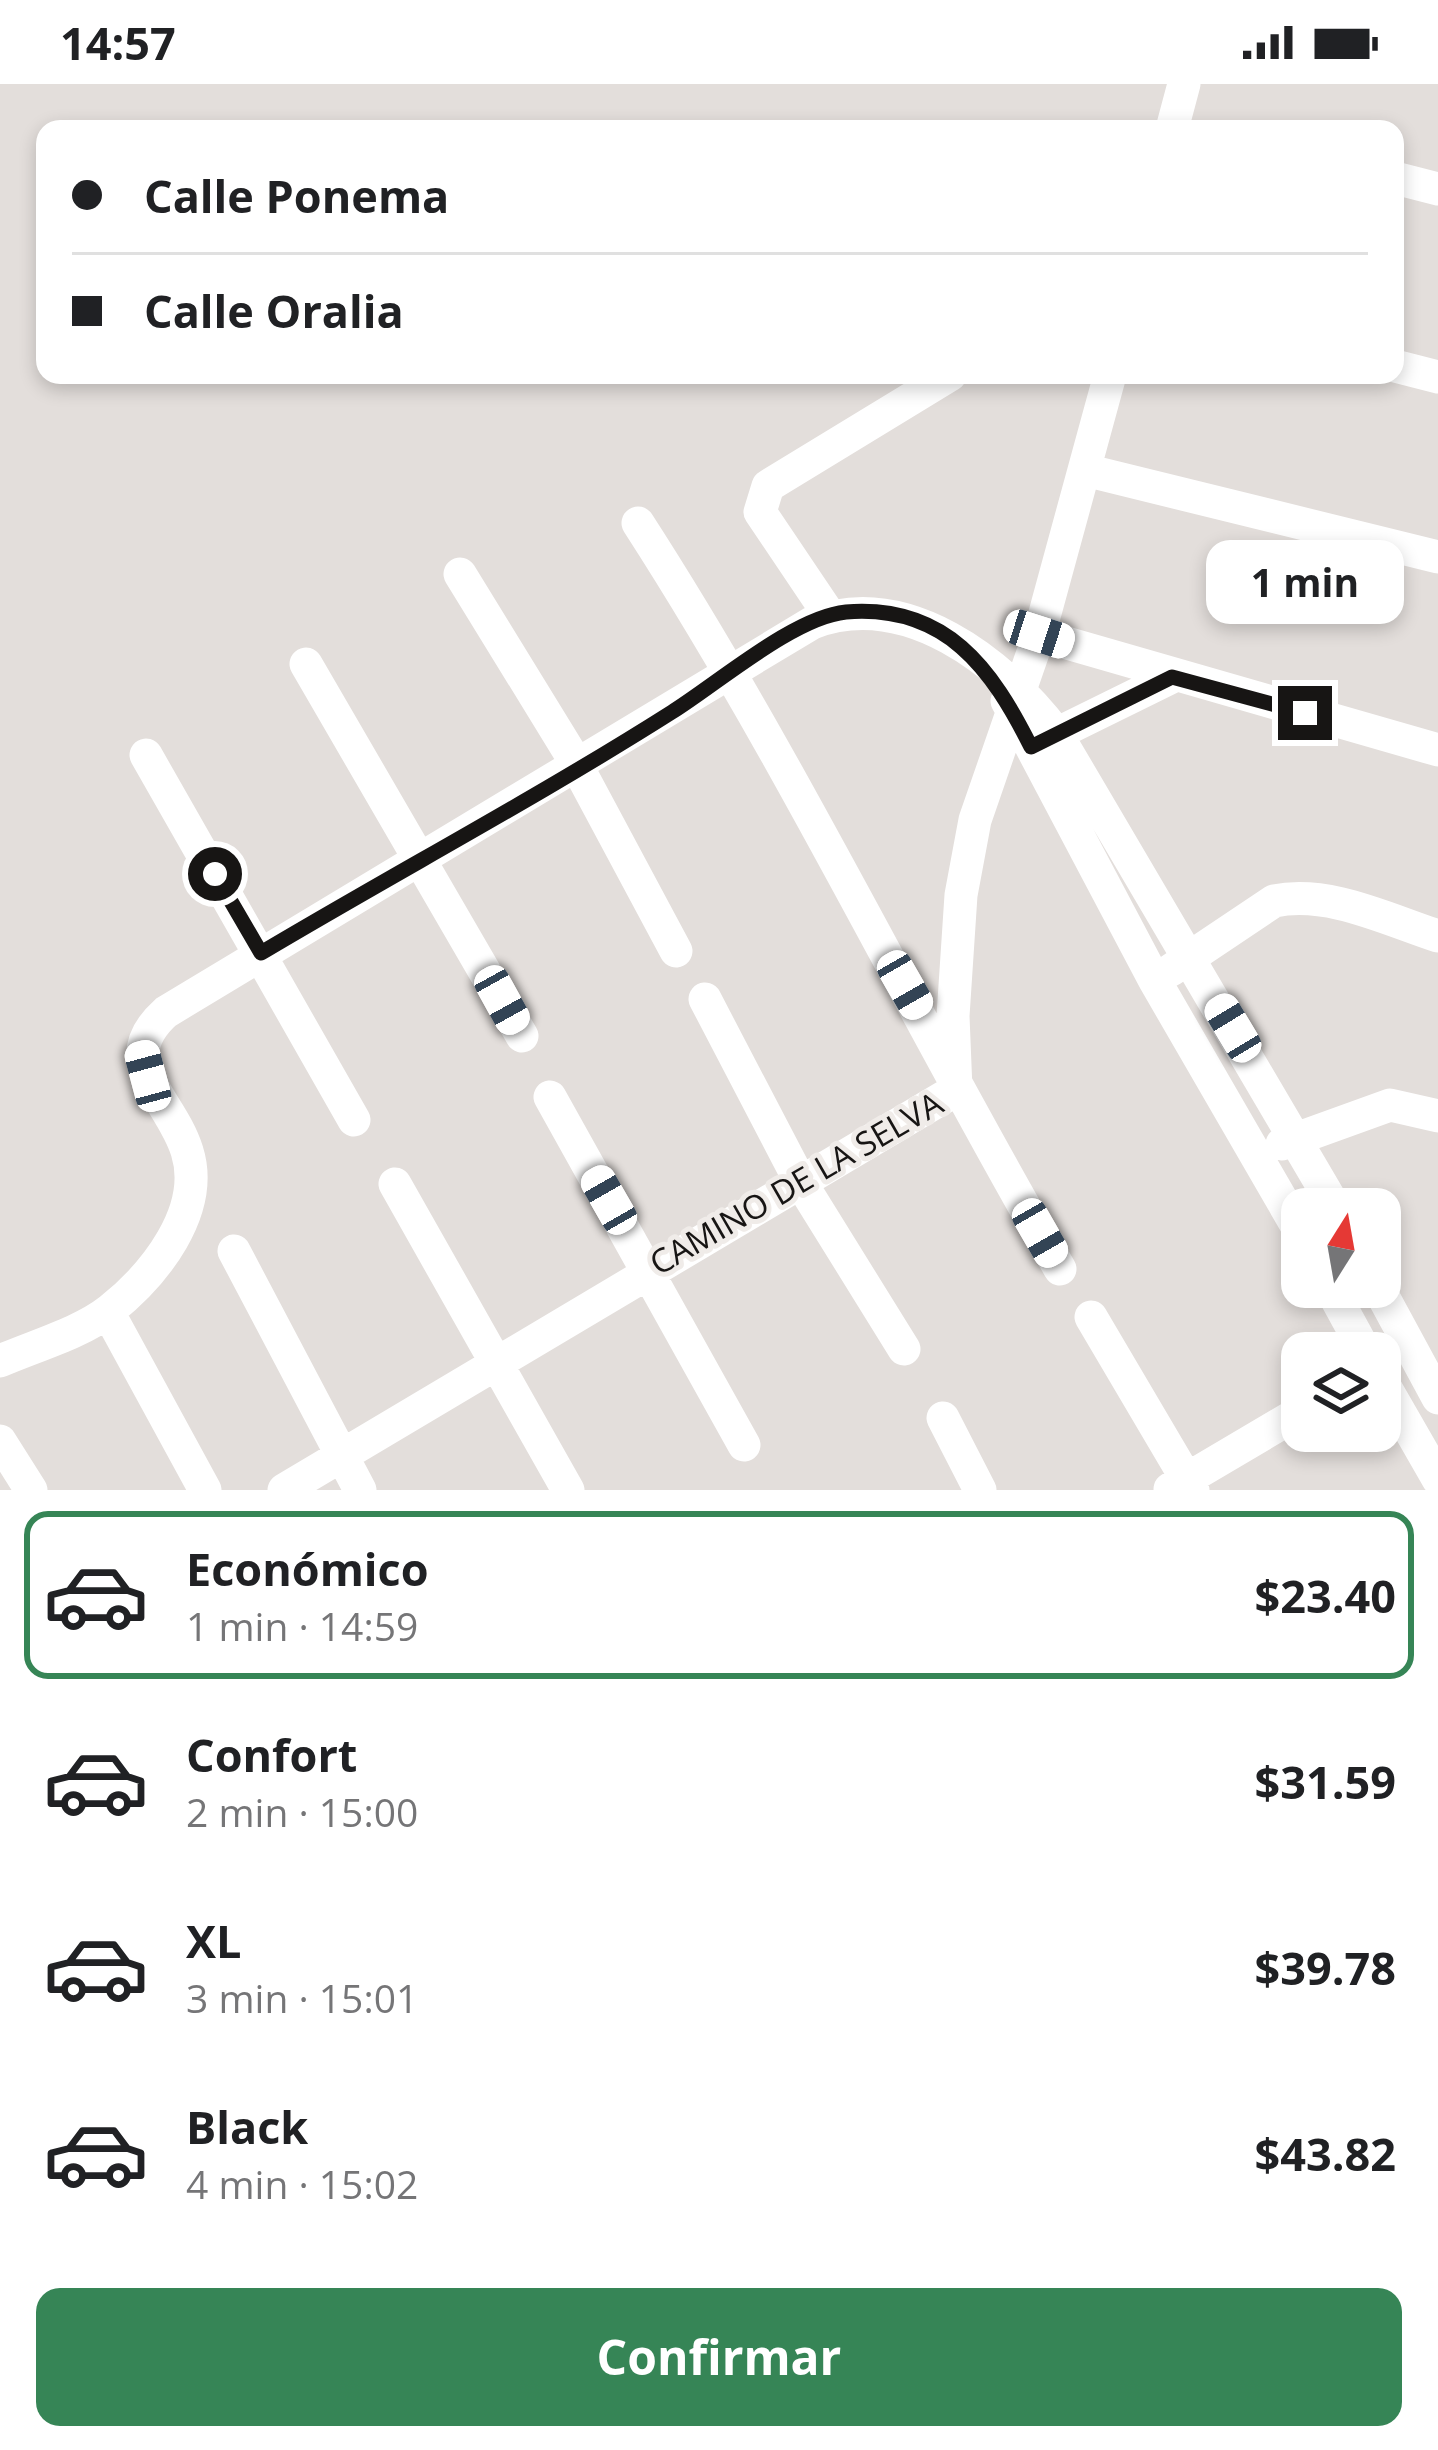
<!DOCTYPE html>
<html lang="es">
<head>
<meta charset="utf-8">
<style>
  body { margin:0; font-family:"Open Sans",sans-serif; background:#f6f6f6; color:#202124; height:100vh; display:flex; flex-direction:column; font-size:45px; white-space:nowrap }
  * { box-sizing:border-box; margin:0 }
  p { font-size:39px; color:#757577 }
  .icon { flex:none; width:66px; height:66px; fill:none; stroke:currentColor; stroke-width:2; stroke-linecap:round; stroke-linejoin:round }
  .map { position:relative; height:1406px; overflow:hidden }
  .drawer { display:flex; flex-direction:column; background:#fff; flex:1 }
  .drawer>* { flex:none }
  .hud { position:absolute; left:36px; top:36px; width:1368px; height:264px; border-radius:24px; box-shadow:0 6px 18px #0003; display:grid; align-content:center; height:264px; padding:0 36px; background:#fff }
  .needle { width:78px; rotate:11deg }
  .controls { position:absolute; left:1281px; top:1104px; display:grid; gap:24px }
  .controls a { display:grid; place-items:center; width:120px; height:120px; border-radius:24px; background:#fff; box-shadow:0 6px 18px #0003; font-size:60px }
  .end { position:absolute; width:54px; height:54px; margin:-27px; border:15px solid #171514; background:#fff; box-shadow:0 0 0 6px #fff }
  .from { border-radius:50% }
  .bubble { position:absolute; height:84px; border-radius:24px; background:#fff; box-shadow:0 6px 18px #0003; font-size:39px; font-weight:700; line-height:84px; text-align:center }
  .car { position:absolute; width:36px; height:72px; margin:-36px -18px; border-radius:15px; box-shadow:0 0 9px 3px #0007; background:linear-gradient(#fff 24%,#345 0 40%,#fff 0 76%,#345 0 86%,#fff 0) }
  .hud b { display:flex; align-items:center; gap:42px; height:114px; font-size:45px }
  .hud b+b { border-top:3px solid #e0e0e0 }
  .hud i { width:30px; height:30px; background:#202124 }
  ul { padding:21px 0 0; list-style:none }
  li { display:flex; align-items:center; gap:36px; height:168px; margin:0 24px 18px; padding:0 12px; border:6px solid transparent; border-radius:24px }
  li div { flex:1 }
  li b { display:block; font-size:45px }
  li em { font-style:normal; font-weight:700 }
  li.active { border-color:#368556 }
  li>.icon { width:108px; height:108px; stroke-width:1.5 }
  .button { display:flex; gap:24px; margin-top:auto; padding:24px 36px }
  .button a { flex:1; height:138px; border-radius:24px; background:#368556; color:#fff; font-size:48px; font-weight:700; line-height:138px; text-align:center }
  .status { display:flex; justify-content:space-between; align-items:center; height:84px; padding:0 60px; background:#fff; direction:ltr }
  .status svg { height:33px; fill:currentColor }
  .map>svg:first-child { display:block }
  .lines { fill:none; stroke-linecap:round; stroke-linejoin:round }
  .minor { stroke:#fff; stroke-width:33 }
  .route { stroke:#171514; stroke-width:15 }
  .labels { text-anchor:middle; stroke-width:10; stroke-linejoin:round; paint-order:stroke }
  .street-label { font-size:33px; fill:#171514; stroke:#f0ece9 }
</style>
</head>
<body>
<div class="status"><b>14:57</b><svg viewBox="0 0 49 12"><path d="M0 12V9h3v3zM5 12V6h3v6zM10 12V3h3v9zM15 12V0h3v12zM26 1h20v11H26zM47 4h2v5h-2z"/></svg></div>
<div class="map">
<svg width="1438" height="1406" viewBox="0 0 1438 1406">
  <rect width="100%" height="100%" fill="#e3dedb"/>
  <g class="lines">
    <path class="minor" d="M 1172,45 L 1184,0
      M 1395,94 L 1438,105
      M 1395,282 L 1438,293
      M 1085,386 L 1438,473
      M 638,439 C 793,679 916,938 1060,1185
      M 460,490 L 570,669 L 676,867
      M 830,532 L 760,428 L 768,402 L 950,291
      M 1039,551 L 1438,666
      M 306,580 L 522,952
      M 1007,617 L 1155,897 L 1302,1151
      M 1038,659 L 1172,593
      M 146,671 L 354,1036
      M 1171,886 L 1274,817 C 1329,806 1386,835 1438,852
      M 705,915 L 801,1099 L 904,1265
      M 550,1013 L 744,1361
      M 1282,1060 L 1390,1021 L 1438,1032
      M 395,1100 L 568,1406
      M 234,1167 L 360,1406
      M 1330,1203 L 1366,1269
      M 1378,1203 L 1438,1314
      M 108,1228 L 205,1406
      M 1091,1233 L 1193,1406
      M 0,1277 C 34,1262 81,1249 110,1226 C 154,1191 206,1127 187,1067 C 171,1014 110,978 166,928 L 812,539 C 906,503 1002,578 1056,649 L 1336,1125
      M 1380,1294 L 1438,1395
      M 943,1334 L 980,1406
      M 0,1357 L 31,1406
      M 1170,1405 L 1302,1327
      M 284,1406 L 956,1006 L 953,932 L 961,811 L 975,736 L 1039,551 L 1110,291"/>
  </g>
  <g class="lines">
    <path class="route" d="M 215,790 L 261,869 C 397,788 538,713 672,628 C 717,600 794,533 846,528 C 946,520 992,585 1031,663 L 1172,593 L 1305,629"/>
  </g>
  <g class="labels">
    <g class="street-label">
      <text transform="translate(796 1099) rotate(-30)" y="12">CAMINO DE LA SELVA</text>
    </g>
  </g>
</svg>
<div class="controls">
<a><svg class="needle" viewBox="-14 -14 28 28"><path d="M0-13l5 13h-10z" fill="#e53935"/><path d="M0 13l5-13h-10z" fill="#757577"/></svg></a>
<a><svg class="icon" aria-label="layers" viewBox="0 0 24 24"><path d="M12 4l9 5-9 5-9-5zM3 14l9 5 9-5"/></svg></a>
</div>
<i class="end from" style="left:215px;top:790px"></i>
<i class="end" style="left:1305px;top:629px"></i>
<div class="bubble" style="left:1206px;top:456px;width:198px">1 min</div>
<i class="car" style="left:1039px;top:550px;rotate:108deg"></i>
<i class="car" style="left:905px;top:901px;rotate:150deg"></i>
<i class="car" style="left:502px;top:916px;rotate:151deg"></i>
<i class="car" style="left:1233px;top:944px;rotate:329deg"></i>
<i class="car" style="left:148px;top:992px;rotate:345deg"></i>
<i class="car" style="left:609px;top:1116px;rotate:330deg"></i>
<i class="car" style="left:1040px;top:1149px;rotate:150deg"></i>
<div class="hud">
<b><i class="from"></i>Calle Ponema</b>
<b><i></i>Calle Oralia</b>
</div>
</div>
<section class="drawer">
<ul>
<li class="active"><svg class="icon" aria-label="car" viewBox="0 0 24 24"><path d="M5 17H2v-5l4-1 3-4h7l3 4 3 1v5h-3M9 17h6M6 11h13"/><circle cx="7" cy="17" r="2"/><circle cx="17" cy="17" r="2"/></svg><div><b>Económico</b><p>1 min · 14:59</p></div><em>$23.40</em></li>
<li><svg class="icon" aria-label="car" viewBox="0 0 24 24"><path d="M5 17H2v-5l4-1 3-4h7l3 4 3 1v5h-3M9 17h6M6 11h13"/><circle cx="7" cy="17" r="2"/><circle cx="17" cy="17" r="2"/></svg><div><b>Confort</b><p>2 min · 15:00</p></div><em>$31.59</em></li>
<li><svg class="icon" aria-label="car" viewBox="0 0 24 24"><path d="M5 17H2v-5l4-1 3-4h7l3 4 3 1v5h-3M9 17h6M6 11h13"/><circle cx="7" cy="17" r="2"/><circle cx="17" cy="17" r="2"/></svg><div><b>XL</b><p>3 min · 15:01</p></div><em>$39.78</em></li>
<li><svg class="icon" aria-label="car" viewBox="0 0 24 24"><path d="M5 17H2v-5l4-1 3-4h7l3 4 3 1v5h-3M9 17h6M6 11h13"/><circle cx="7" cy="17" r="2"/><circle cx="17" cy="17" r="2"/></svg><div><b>Black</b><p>4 min · 15:02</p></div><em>$43.82</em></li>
</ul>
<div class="button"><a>Confirmar</a></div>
</section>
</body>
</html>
